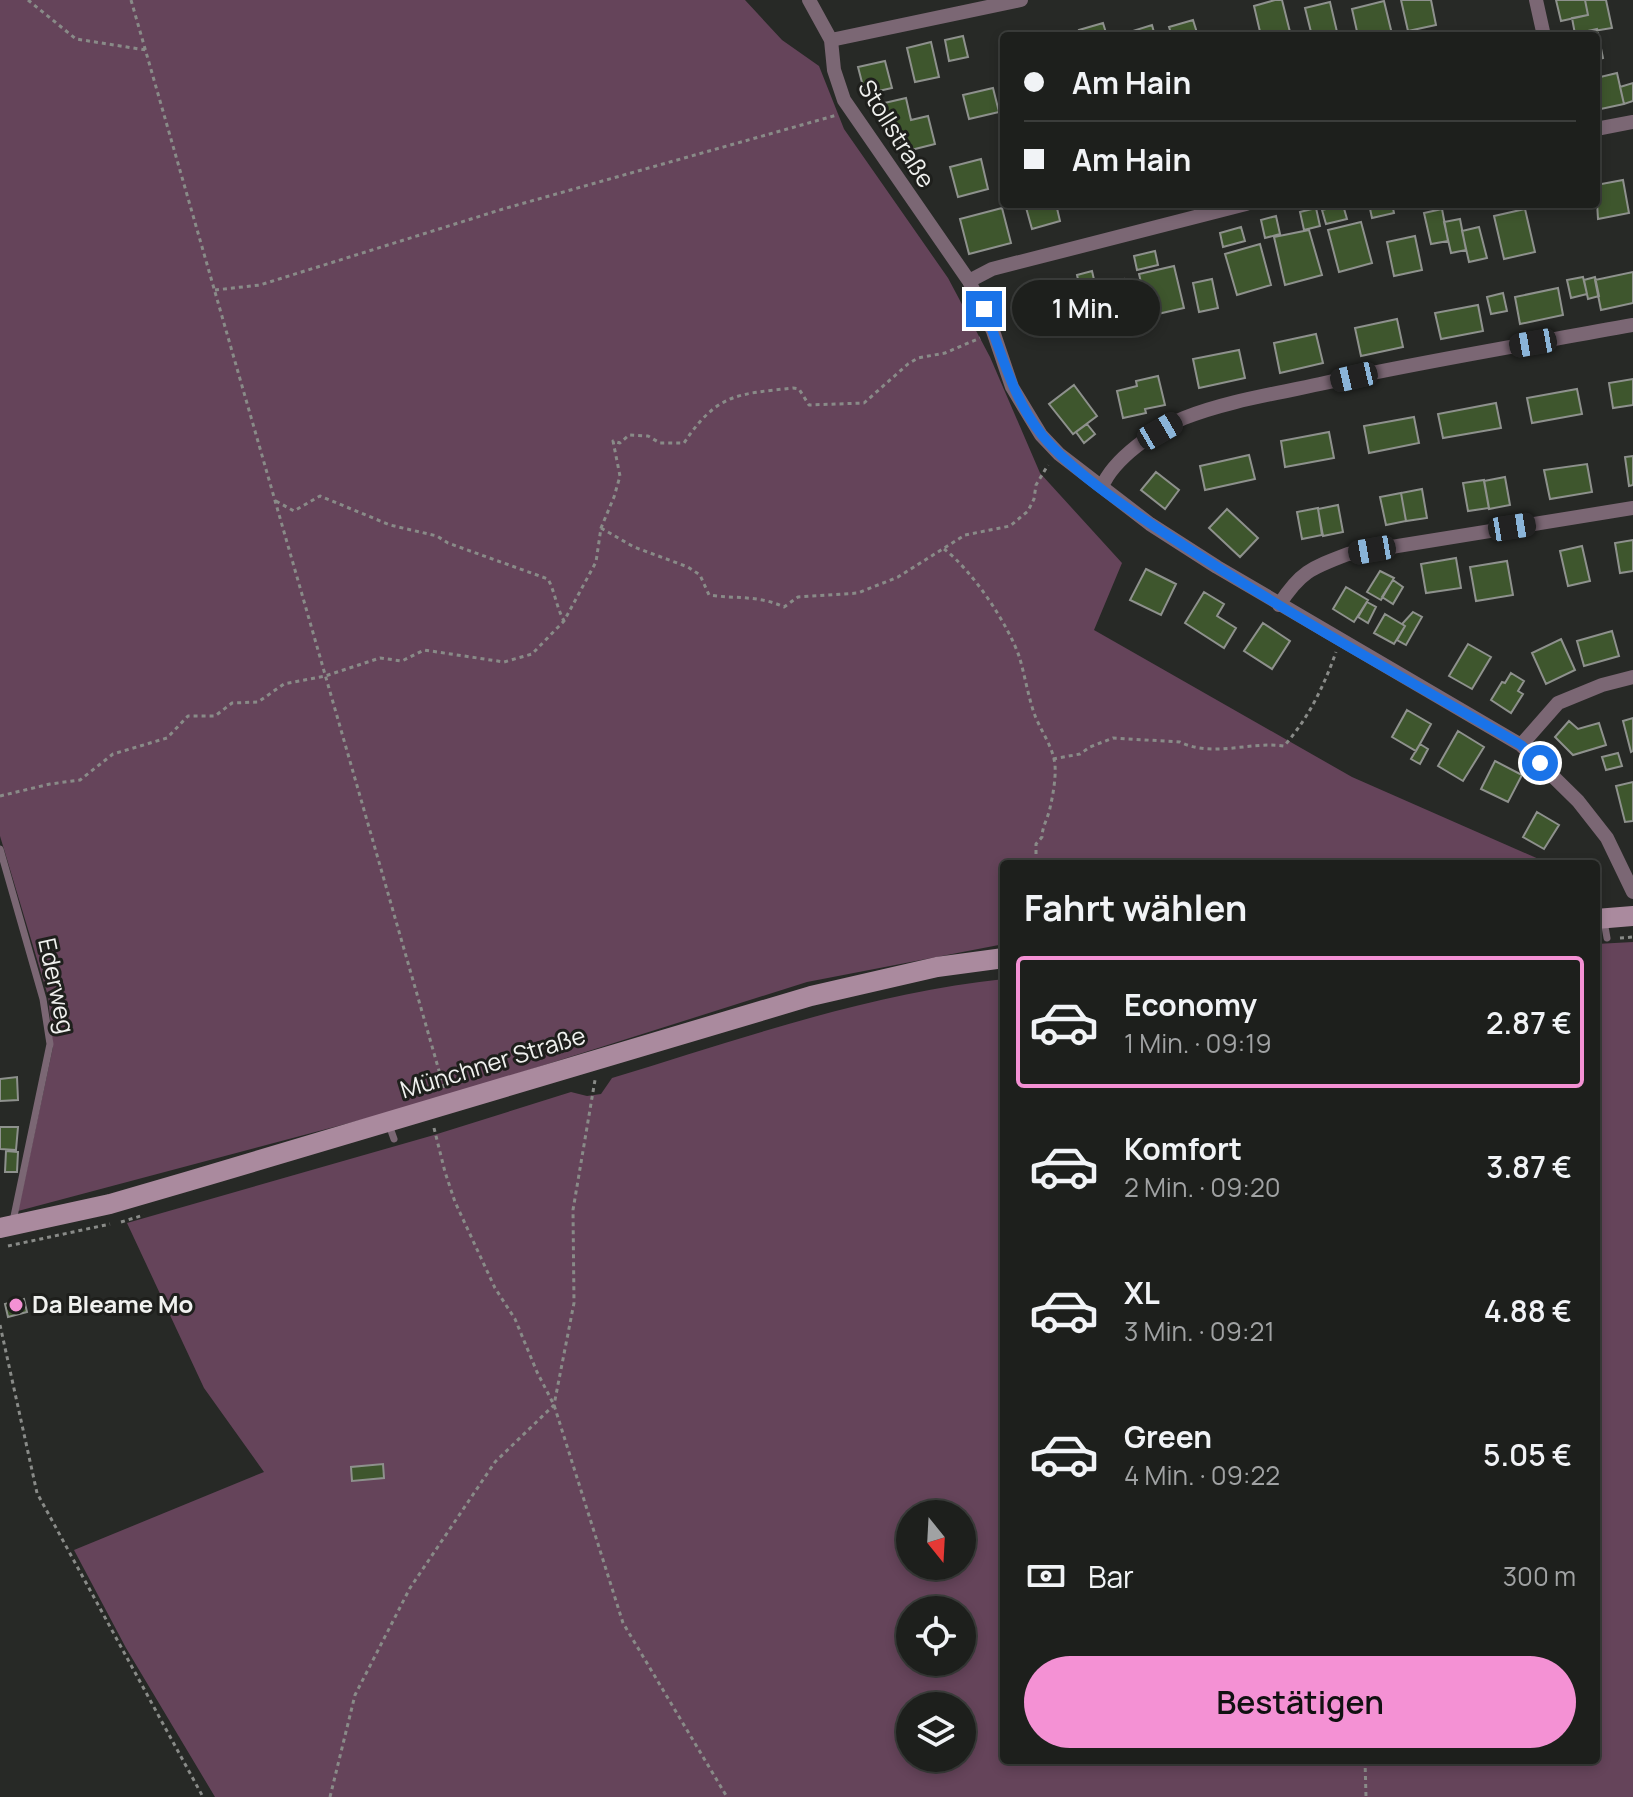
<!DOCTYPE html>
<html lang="de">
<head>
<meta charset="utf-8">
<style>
  body { margin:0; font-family:Manrope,sans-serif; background:#252725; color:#f1f3f6; height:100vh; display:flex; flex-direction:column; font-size:30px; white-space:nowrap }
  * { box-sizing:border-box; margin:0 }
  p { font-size:26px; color:#a0a2a3 }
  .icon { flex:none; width:44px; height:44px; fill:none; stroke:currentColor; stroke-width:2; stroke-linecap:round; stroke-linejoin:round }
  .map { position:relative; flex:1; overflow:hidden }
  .details { position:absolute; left:1000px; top:860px; width:600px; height:904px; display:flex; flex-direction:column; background:#1d1f1c; border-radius:8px; box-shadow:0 4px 12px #0003,0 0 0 2px #3b3d3b }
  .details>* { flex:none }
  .hud { position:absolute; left:1000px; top:32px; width:600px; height:176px; border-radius:8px; box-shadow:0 4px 12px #0003,0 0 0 2px #3b3d3b; display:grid; align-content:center; height:176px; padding:0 24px; background:#1d1f1c }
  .needle { width:52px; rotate:162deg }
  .controls { position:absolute; left:896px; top:1500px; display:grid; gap:16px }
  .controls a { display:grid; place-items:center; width:80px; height:80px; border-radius:50%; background:#1d1f1c; box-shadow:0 4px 12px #0003,0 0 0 2px #3b3d3b; font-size:40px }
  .end { position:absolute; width:36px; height:36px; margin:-18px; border:10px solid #1a73e8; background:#fff; box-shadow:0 0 0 4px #fff }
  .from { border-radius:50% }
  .bubble { position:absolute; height:56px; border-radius:28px; background:#1d1f1c; box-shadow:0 4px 12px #0003,0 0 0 2px #3b3d3b; font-size:26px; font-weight:600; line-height:56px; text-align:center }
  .car { position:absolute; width:24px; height:48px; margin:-24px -12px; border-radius:10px; box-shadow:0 0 6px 2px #0007; background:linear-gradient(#222 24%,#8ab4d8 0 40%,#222 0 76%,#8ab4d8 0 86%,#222 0) }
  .hud b { display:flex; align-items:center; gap:28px; height:76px; font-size:30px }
  .hud b+b { border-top:2px solid #3b3d3b }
  .hud i { width:20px; height:20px; background:#f1f3f6 }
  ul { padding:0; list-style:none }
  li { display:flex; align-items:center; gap:24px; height:132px; margin:0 16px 12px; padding:0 8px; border:4px solid transparent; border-radius:8px }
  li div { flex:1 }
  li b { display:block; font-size:30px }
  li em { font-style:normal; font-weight:600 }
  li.active { border-color:#f491d4 }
  li>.icon { width:72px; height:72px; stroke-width:1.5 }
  h2 { padding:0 24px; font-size:36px; line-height:96px }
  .pay { display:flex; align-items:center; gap:20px; height:88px; padding:0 24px; font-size:30px }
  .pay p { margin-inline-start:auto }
  .action { display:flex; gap:16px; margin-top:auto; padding:16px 24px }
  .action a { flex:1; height:92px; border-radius:48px; background:#f491d4; color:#111; font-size:32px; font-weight:600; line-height:92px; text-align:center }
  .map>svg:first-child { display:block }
  .green { fill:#65445a; fill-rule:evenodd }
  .building { fill:#3e562d; stroke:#8e918d; stroke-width:2 }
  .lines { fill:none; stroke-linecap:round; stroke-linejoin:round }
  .path { stroke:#898b88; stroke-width:3; stroke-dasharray:4 4; stroke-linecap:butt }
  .lane { stroke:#7b6774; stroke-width:7 }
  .street { stroke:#7b6774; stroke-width:14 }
  .secondary { stroke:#aa8a9e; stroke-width:20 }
  .route { stroke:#1a73e8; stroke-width:10 }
  .poi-dot { fill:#f491d4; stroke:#1e1f1c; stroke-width:3 }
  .labels { text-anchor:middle; stroke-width:6; stroke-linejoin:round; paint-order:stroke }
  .street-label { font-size:24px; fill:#f0f1ef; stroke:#1e1f1c }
  .poi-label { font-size:24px; font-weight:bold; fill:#f0f1ef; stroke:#1e1f1c; text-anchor:start }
</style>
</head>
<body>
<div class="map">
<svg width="1633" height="1797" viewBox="0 0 1633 1797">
  <rect width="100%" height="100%" fill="#272926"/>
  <path class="green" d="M 0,0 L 745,0 L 782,40 L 819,66 L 844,129 L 948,278 L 990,357 L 1040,473 L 1122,563 L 1094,630 L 1352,777 L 1550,864 L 1004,864 L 1004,944 L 807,982 L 421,1104 L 18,1211 L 53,1047 L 48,996 L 0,836 Z
    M 1633,942 L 1633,1797 L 215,1797 L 126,1648 L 74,1550 L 264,1472 L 204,1388 L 127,1223 L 434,1135 L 571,1092 L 587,1096 L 601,1094 L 612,1078 C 740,1039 870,993 1004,979 L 1004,1760 L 1596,1760 L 1596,944 ZM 910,1514 L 962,1514 L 962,1566 L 910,1566 ZM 910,1610 L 962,1610 L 962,1662 L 910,1662 ZM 910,1706 L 962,1706 L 962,1758 L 910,1758 Z"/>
  <path class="building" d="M 1275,0 L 1282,0 L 1291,36 L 1261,36 L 1254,6 Z
    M 1401,0 L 1431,0 L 1436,25 L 1408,31 Z
    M 1556,0 L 1585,0 L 1588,15 L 1561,21 Z
    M 1585,0 L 1606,0 L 1612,28 L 1575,34 L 1572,18 L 1588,15 Z
    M 1384,1 L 1392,34 L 1358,36 L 1352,9 Z
    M 1330,2 L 1338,36 L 1312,36 L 1305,8 Z
    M 1193,20 L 1198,36 L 1172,36 L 1169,27 Z
    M 1103,23 L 1107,36 L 1081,36 L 1079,30 Z
    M 1152,25 L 1155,36 L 1124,36 L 1123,34 Z
    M 1597,29 L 1603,58 L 1596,60 L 1596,36 L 1570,35 Z
    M 963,36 L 968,57 L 949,61 L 945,40 Z
    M 931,42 L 939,77 L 915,82 L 907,48 Z
    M 885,61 L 892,88 L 865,94 L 858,67 Z
    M 1617,73 L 1624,104 L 1596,110 L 1596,78 Z
    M 1633,83 L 1633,101 L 1624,104 L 1620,87 Z
    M 993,88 L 999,112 L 969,119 L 963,95 Z
    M 906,98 L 911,120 L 928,116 L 935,144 L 903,152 L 897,128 L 887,130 L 880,104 Z
    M 981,159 L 988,189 L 958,197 L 950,167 Z
    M 1623,180 L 1629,213 L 1598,219 L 1596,185 Z
    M 1025,204 L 1056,204 L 1060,221 L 1032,229 Z
    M 1369,204 L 1392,204 L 1394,213 L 1372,218 Z
    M 1343,205 L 1347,219 L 1326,224 L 1322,210 Z
    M 1002,208 L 1011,243 L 969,254 L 960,219 Z
    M 1316,208 L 1320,226 L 1304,230 L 1300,212 Z
    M 1442,209 L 1448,241 L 1431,244 L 1424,213 Z
    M 1525,209 L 1535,252 L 1504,259 L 1494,216 Z
    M 1276,216 L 1280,234 L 1265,238 L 1261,220 Z
    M 1460,219 L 1466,250 L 1451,253 L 1444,222 Z
    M 1361,222 L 1372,263 L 1339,272 L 1328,230 Z
    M 1241,227 L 1245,241 L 1223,247 L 1220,233 Z
    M 1479,227 L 1487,258 L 1469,262 L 1462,231 Z
    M 1309,230 L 1322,275 L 1285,285 L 1274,237 Z
    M 1415,236 L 1422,270 L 1394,276 L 1387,242 Z
    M 1260,244 L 1271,285 L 1237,295 L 1225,254 Z
    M 1155,251 L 1158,265 L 1137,270 L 1134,256 Z
    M 1174,266 L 1184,308 L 1149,316 L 1139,274 Z
    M 1092,271 L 1096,288 L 1081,292 L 1077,275 Z
    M 1633,272 L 1633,303 L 1601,310 L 1595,280 Z
    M 1583,277 L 1587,294 L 1571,298 L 1567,280 Z
    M 1595,277 L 1599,296 L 1588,299 L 1584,280 Z
    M 1124,279 L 1132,315 L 1108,320 L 1100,285 Z
    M 1212,279 L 1218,308 L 1199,312 L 1193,283 Z
    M 1063,287 L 1069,312 L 1022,325 L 1016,300 Z
    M 1558,288 L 1563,315 L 1520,324 L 1515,297 Z
    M 1503,293 L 1507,311 L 1491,314 L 1487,297 Z
    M 1478,305 L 1483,331 L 1441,339 L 1435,313 Z
    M 1397,319 L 1403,347 L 1361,356 L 1355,328 Z
    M 1316,334 L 1323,363 L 1280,373 L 1274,343 Z
    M 1239,350 L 1245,378 L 1199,388 L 1193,359 Z
    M 1158,376 L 1165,405 L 1145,409 L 1146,413 L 1123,418 L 1117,391 L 1137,386 L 1136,381 Z
    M 1633,379 L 1633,405 L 1613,408 L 1609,383 Z
    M 1074,385 L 1097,416 L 1073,434 L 1049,404 Z
    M 1577,389 L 1582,414 L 1532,423 L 1527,398 Z
    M 1496,403 L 1501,428 L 1443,438 L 1438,414 Z
    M 1414,417 L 1419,443 L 1369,453 L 1364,426 Z
    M 1087,424 L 1095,434 L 1084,443 L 1076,432 Z
    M 1329,432 L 1334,458 L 1285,467 L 1281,441 Z
    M 1249,455 L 1255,479 L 1205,490 L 1200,466 Z
    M 1633,456 L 1633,485 L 1629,486 L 1625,457 Z
    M 1587,464 L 1592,492 L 1550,499 L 1544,470 Z
    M 1156,472 L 1179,490 L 1165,509 L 1141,490 Z
    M 1505,477 L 1510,505 L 1489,509 L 1484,481 Z
    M 1484,480 L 1489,508 L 1468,511 L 1463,483 Z
    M 1422,489 L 1427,518 L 1406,521 L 1401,493 Z
    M 1401,493 L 1406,521 L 1386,525 L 1380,497 Z
    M 1338,505 L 1343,532 L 1323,536 L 1318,509 Z
    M 1318,508 L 1322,535 L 1302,539 L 1297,512 Z
    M 1227,509 L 1258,538 L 1240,557 L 1209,528 Z
    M 1633,540 L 1633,571 L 1620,573 L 1615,543 Z
    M 1582,546 L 1590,581 L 1568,586 L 1560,551 Z
    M 1456,558 L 1461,588 L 1426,593 L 1421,564 Z
    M 1507,561 L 1513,595 L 1476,601 L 1470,567 Z
    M 1146,569 L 1176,584 L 1161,615 L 1130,600 Z
    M 1380,571 L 1394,578 L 1381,600 L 1367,592 Z
    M 1393,580 L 1403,587 L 1393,604 L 1382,597 Z
    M 1346,587 L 1368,600 L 1354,622 L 1333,609 Z
    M 1204,592 L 1224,604 L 1217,616 L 1236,628 L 1224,648 L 1185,623 Z
    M 1367,602 L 1376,607 L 1368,623 L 1358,617 Z
    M 1413,612 L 1422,617 L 1406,645 L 1397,640 L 1405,626 L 1402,624 Z
    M 1385,614 L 1405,626 L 1394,644 L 1374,633 Z
    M 1263,623 L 1290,641 L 1272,669 L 1244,651 Z
    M 1612,631 L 1619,656 L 1584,666 L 1577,641 Z
    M 1561,639 L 1575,670 L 1546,684 L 1532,653 Z
    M 1468,644 L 1491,657 L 1472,689 L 1449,676 Z
    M 1511,673 L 1524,681 L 1518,691 L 1523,694 L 1511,713 L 1491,700 L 1502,682 L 1505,683 Z
    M 1407,710 L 1431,724 L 1416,751 L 1392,737 Z
    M 1633,718 L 1633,751 L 1631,752 L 1623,721 Z
    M 1569,721 L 1578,729 L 1599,723 L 1606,745 L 1573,755 L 1555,737 Z
    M 1458,731 L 1484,747 L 1463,781 L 1438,766 Z
    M 1420,744 L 1428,749 L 1420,764 L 1411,759 Z
    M 1618,753 L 1622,766 L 1606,770 L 1602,757 Z
    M 1495,761 L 1522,775 L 1508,802 L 1481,789 Z
    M 1633,782 L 1633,821 L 1625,822 L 1616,786 Z
    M 1537,812 L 1559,825 L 1544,849 L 1523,837 Z
    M 17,1077 L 18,1100 L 0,1101 L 0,1079 Z
    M 0,1127 L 18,1127 L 16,1150 L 0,1149 Z
    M 6,1151 L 18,1152 L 17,1172 L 5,1172 Z
    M 24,1299 L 27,1312 L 8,1317 L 5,1304 Z
    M 383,1464 L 384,1478 L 352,1481 L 351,1467 Z"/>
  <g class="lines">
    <path class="path" d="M 28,0 L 76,39 L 146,50
      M 131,0 L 444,1088
      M 215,290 L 260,285 L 503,209 L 837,115
      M 276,501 L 294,511 L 320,496 L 390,525 L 437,536 L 448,543 L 548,579 C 555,592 556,606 564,621
      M 601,528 L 634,547 L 688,567 L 700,575 L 709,595 C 735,599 759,595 784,607 L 798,597 L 858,593 L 898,577 L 965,535 L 1010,526 L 1028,511 L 1034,499 L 1036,485 L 1048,465
      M 944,549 C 972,570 1009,625 1020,659 C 1025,677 1028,695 1034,713 C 1040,730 1053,746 1055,765 C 1056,778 1053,795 1050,808 C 1048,818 1042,827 1042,837 L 1036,844 L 1036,864
      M 1053,759 L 1080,754 L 1090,747 L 1113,738 L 1180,742 C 1212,758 1251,741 1284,746 C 1308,719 1324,686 1336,652
      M 0,796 L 50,784 L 80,780 L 113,754 L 167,738 L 188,716 L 215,716 L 232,703 L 258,702 L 284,684 L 325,676 L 380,658 L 402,661 L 424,650 L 504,662 L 532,654 L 564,621 L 596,562 L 601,528 L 614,497 L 620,476 L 613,441 L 620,443 L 629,435 L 648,436 L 660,443 L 684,443 C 717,393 738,394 793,388 L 799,389 L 809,405 L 864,403 L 908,364 L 918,358 L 945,353 L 980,338
      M 1620,938 L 1633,937
      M 434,1128 L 445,1172 L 455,1202 L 495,1288 L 515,1319 L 537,1372 L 554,1405 L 623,1623 L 727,1797
      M 121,1222 L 144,1215
      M 8,1246 L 110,1224
      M 0,1325 L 37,1493 L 203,1797
      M 1365,1760 L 1366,1797
      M 330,1797 L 355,1695 L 410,1588 L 495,1462 L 554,1405 L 574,1303 L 573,1210 L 595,1080"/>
    <path class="lane" d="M 0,849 L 43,999 L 50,1044 L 13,1221
      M 1604,921 L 1607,938
      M 388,1122 L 394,1139"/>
    <path class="street" d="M 809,0 L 831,40 L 834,70 L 844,100 L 969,281 L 993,331 L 1012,387 L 1041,435 L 1059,454 L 1150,524 L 1217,567 L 1521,745 L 1578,801 L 1607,838 L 1633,892
      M 1536,0 L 1544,36
      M 831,40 L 1021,0
      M 1596,129 L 1633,122
      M 969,281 L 992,269 L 1246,204
      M 1102,487 C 1113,459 1156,429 1184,418 C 1227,401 1275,394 1320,384 C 1424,361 1529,344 1633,325
      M 1279,605 C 1300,572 1311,568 1348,554 L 1633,508
      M 1521,745 L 1558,703 L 1602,685 L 1633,677"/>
    <path class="secondary" d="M 1596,919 L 1633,916
      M 0,1228 L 110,1204 L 189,1181 L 811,996 L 937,967 L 1004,958"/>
  </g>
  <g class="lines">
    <path class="route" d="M 984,309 C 1002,352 1012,398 1042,435 C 1074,475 1143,519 1186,547 C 1295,618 1409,681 1521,745 L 1540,763"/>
  </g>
  <circle class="poi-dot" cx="16" cy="1305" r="8"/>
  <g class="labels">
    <g class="street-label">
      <text transform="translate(896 134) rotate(58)" y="8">Stollstraße</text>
      <text transform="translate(56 986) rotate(78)" y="8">Ederweg</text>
      <text transform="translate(493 1063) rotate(-17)" y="8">Münchner Straße</text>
    </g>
    <g class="poi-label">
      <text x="32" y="1313">Da Bleame Mo</text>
    </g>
  </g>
</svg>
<div class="controls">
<a><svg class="needle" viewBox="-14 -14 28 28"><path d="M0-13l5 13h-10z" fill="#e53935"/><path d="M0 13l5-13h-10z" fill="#a0a2a3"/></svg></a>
<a><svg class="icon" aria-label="locate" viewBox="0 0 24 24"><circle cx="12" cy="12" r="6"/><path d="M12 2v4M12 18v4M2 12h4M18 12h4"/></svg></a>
<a><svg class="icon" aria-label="layers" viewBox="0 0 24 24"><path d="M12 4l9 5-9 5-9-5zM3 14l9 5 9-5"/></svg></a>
</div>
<i class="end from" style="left:1540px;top:763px"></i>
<i class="end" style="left:984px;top:309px"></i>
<div class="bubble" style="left:1012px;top:280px;width:148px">1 Min.</div>
<i class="car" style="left:1533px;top:343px;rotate:260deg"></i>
<i class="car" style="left:1354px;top:377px;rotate:257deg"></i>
<i class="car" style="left:1160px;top:431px;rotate:60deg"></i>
<i class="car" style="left:1512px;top:527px;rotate:81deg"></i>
<i class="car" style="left:1372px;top:550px;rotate:260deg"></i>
<div class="hud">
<b><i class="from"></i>Am Hain</b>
<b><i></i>Am Hain</b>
</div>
<section class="details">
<h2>Fahrt wählen</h2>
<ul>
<li class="active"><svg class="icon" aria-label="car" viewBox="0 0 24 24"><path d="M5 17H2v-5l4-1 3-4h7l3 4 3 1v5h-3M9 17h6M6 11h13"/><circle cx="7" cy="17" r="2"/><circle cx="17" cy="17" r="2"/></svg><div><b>Economy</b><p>1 Min. · 09:19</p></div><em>2.87 €</em></li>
<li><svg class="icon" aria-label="car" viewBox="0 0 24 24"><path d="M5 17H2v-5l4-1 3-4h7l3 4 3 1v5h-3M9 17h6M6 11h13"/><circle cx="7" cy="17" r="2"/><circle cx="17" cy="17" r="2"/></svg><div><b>Komfort</b><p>2 Min. · 09:20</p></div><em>3.87 €</em></li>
<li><svg class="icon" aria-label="car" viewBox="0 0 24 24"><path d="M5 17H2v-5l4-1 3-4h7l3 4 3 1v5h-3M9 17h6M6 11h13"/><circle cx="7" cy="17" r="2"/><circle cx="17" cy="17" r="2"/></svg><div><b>XL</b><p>3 Min. · 09:21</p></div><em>4.88 €</em></li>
<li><svg class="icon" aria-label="car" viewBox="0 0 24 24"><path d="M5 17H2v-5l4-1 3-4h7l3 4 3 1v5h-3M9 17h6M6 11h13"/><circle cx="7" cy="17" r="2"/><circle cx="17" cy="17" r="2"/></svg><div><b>Green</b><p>4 Min. · 09:22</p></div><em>5.05 €</em></li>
</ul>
<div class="pay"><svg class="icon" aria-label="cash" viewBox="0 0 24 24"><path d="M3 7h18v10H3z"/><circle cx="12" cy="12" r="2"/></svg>Bar<p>300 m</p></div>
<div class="action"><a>Bestätigen</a></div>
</section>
</div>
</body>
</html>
